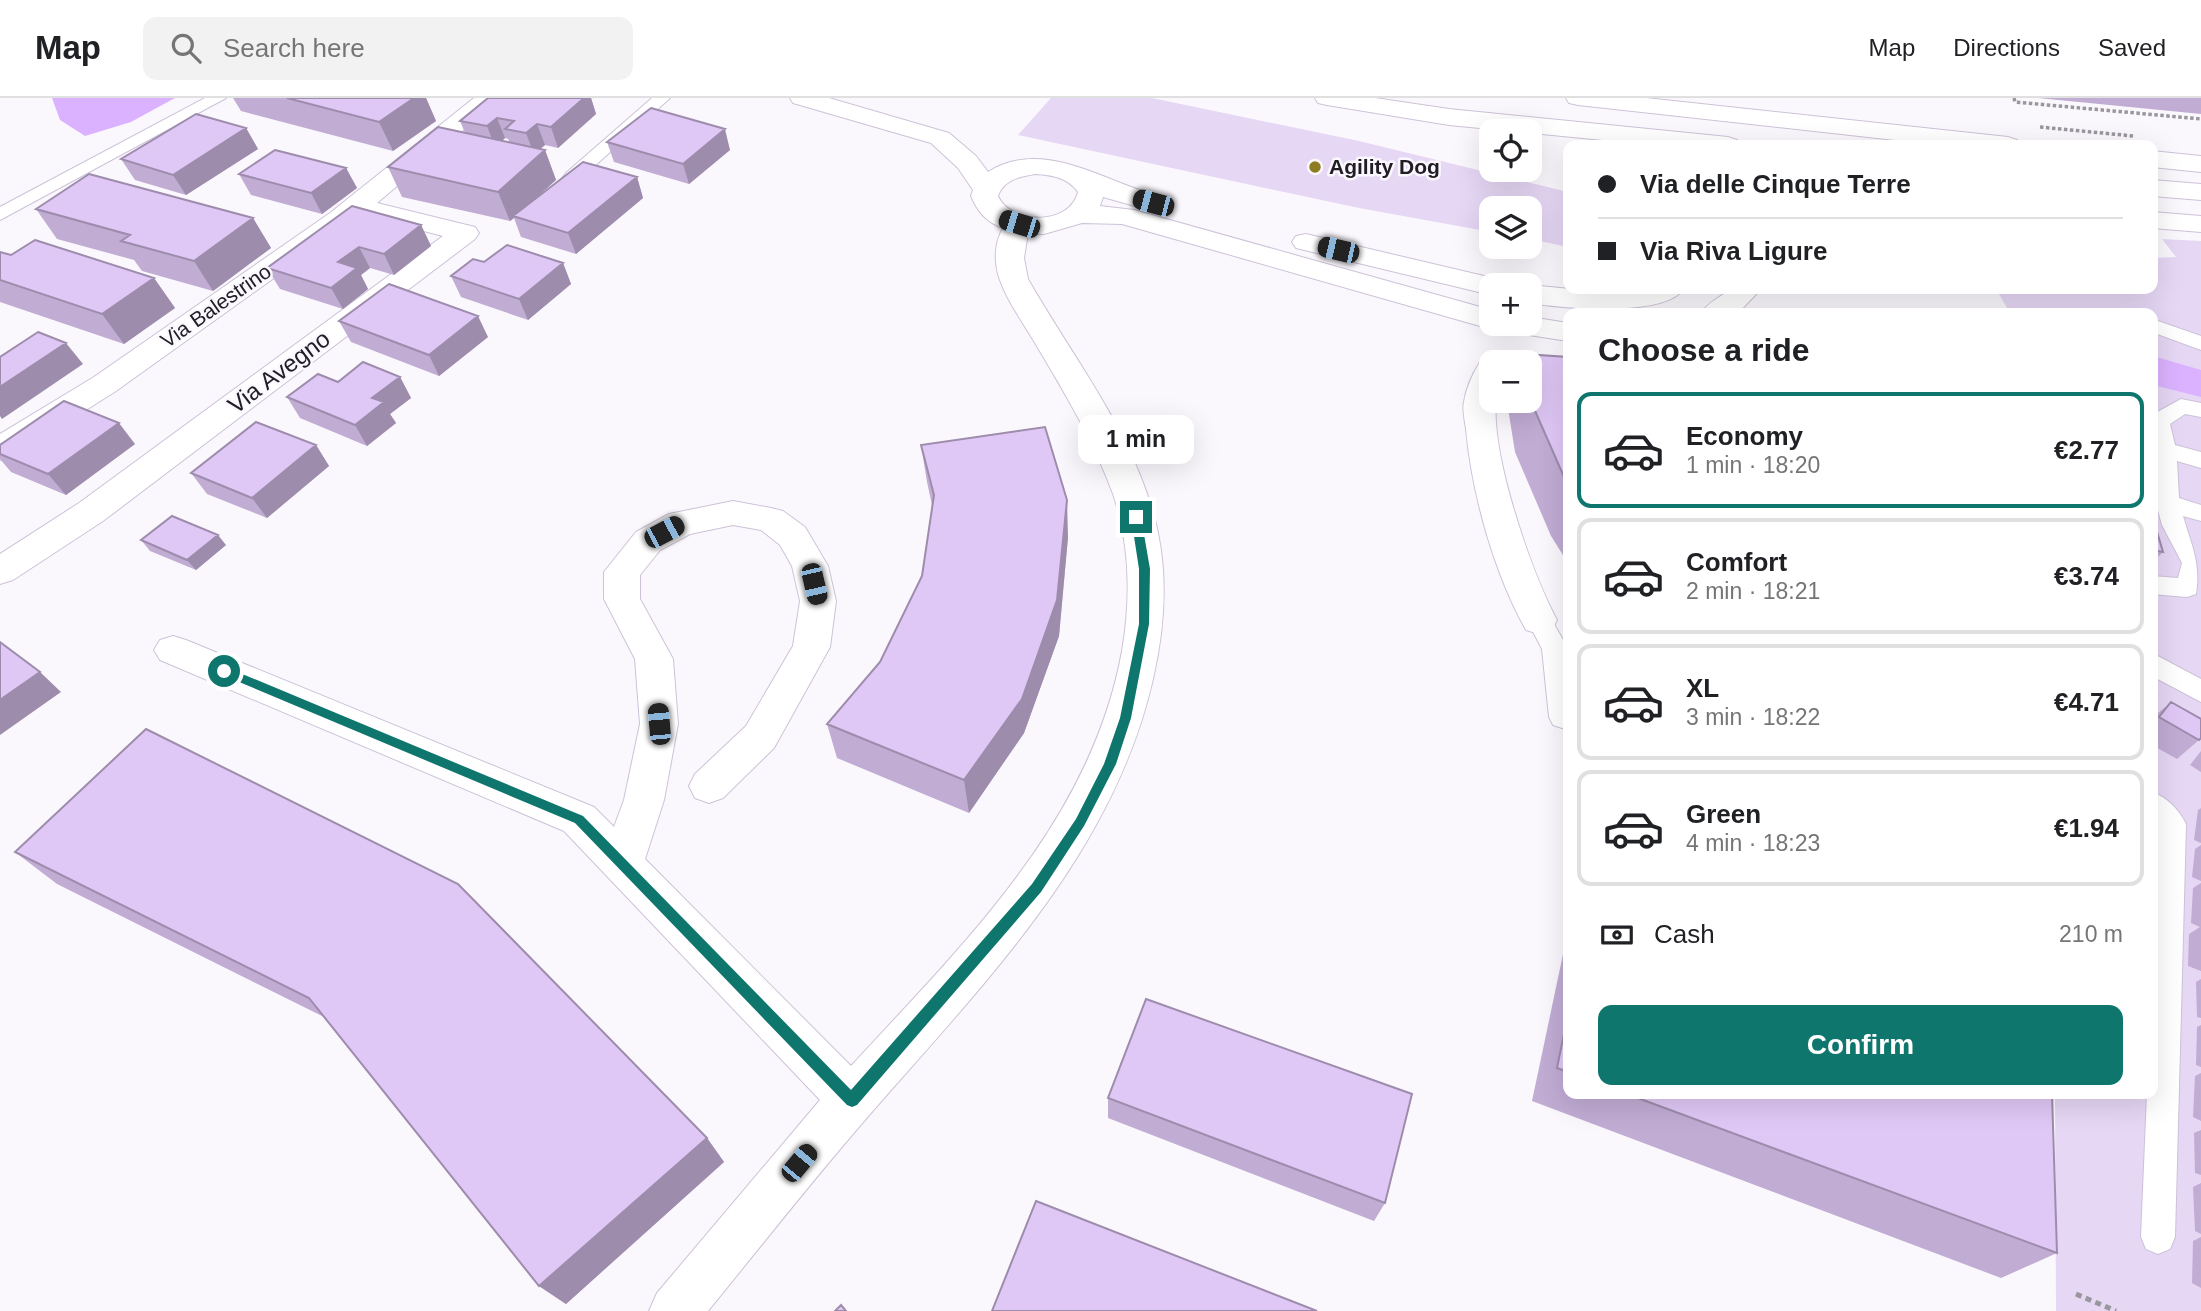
<!DOCTYPE html>
<html lang="en">
<head>
<meta charset="utf-8">
<style>
  body { margin:0; font-family:Helvetica,sans-serif; background:#f2f2f2; color:#202124; height:100vh; display:flex; flex-direction:column; font-size:26px; white-space:nowrap }
  * { box-sizing:border-box; margin:0 }
  p { font-size:23px; color:#757577 }
  .icon { flex:none; width:38px; height:38px; fill:none; stroke:currentColor; stroke-width:2; stroke-linecap:round; stroke-linejoin:round }
  .map { position:relative; flex:1; overflow:hidden }
  .side { position:absolute; left:1563px; top:210px; width:595px; height:791px; display:flex; flex-direction:column; background:#fff; border-radius:14px; box-shadow:0 7px 28px #0002 }
  .side>* { flex:none }
  .hud { position:absolute; left:1563px; top:42px; width:595px; height:154px; border-radius:14px; box-shadow:0 7px 28px #0002; display:grid; align-content:center; height:154px; padding:0 35px; background:#fff }
  .tools { position:absolute; left:1479px; top:21px; display:grid; gap:14px }
  .tools a { display:grid; place-items:center; width:63px; height:63px; border-radius:14px; background:#fff; box-shadow:0 7px 28px #0002; font-size:35px }
  .end { position:absolute; width:32px; height:32px; margin:-16px; border:9px solid #0f766e; background:#fff; box-shadow:0 0 0 4px #fff }
  .from { border-radius:50% }
  .bubble { position:absolute; height:49px; border-radius:14px; background:#fff; box-shadow:0 7px 28px #0002; font-size:23px; font-weight:800; line-height:49px; text-align:center }
  .car { position:absolute; width:21px; height:42px; margin:-21px -10px; border-radius:9px; box-shadow:0 0 5px 2px #0007; background:linear-gradient(#222 24%,#8ab4d8 0 40%,#222 0 76%,#8ab4d8 0 86%,#222 0) }
  .hud b { display:flex; align-items:center; gap:24px; height:66px; font-size:26px }
  .hud b+b { border-top:2px solid #e0e0e0 }
  .hud i { width:18px; height:18px; background:#202124 }
  ul { padding:0; list-style:none }
  li { display:flex; align-items:center; gap:21px; height:116px; margin:0 14px 10px; padding:0 21px; border:4px solid #e0e0e0; border-radius:14px }
  li div { flex:1 }
  li b { display:block; font-size:26px }
  li em { font-style:normal; font-weight:800 }
  li.on { border-color:#0f766e }
  li>.icon { width:63px; height:63px; stroke-width:1.5 }
  h2 { padding:0 35px; font-size:32px; line-height:84px }
  .pay { display:flex; align-items:center; gap:18px; height:77px; padding:0 35px; font-size:26px }
  .pay p { margin-inline-start:auto }
  .primary-button { display:flex; gap:14px; margin-top:auto; padding:14px 35px }
  .primary-button a { flex:1; height:80px; border-radius:14px; background:#0f766e; color:#fff; font-size:28px; font-weight:800; line-height:80px; text-align:center }
  header { display:flex; align-items:center; gap:42px; box-sizing:border-box; height:98px; padding:0 35px; background:#fff; border-bottom:2px solid #e0e0e0 }
  header strong { font-size:33px }
  nav { display:flex; gap:38px; margin-inline-start:auto; font-size:24px }
  .search { width:490px; height:63px; background:#f2f2f2; display:flex; align-items:center; gap:18px; box-sizing:border-box; padding:0 24px; border-radius:14px; color:#757577; font-size:26px }
  .map>svg:first-child { display:block }
  .green { fill:#e6d7f5 }
  .forest { fill:#dbb2ff }
  .lines { fill:none; stroke-linecap:round; stroke-linejoin:round }
  .service-casing { stroke:#cdc2d8; stroke-width:2 }
  .minor-casing { stroke:#cdc2d8; stroke-width:2 }
  .tertiary-casing { stroke:#cdc2d8; stroke-width:2 }
  .trunk-casing { stroke:#cdc2d8; stroke-width:2 }
  .path-far1 { stroke:#9a969d; stroke-width:3.5; stroke-dasharray:3.5 2.5; stroke-linecap:butt }
  .path { stroke:#9a969d; stroke-width:5; stroke-dasharray:6 4.5; stroke-linecap:butt }
  .service { fill:#fff; fill-rule:evenodd }
  .minor { fill:#fff; fill-rule:evenodd }
  .tertiary { fill:#fff; fill-rule:evenodd }
  .trunk { fill:#fff; fill-rule:evenodd }
  .wall { fill:#c1acd4; fill-rule:evenodd }
  .shaded-wall { fill:#9d8cac }
  .building { fill:#e0c8f6; stroke:#9d8cac; stroke-width:2 }
  .route { fill:#0f766e }
  .poi-dot { fill:#8d7c22; stroke:#fbf8fd; stroke-width:2.5 }
  .labels { text-anchor:middle; stroke-width:5; stroke-linejoin:round; paint-order:stroke }
  .far-poi-label { font-size:21px; font-weight:bold; fill:#211d25; stroke:#fbf8fd; text-anchor:start }
  .far-street-label { font-size:21px; fill:#211d25; stroke:#fbf8fd }
  .street-label { font-size:24px; fill:#211d25; stroke:#fbf8fd }
</style>
</head>
<body>
<header>
<strong>Map</strong>
<div class="search"><svg class="icon" aria-label="search" viewBox="0 0 24 24"><circle cx="10" cy="10" r="6"/><path d="M15 15l6 6"/></svg>Search here</div>
<nav><a>Map</a><a>Directions</a><a>Saved</a></nav>
</header>
<div class="map">
<svg width="2201" height="1213" viewBox="0 0 2201 1213">
  <rect width="100%" height="100%" fill="#fbf8fd"/>
  <path class="green" d="M 1051,0 L 1152,0 L 1359,43 L 1568,94 L 1568,149 L 1530,141 L 1530,110 L 1491,110 L 1491,134 L 1359,110 L 1018,37 Z
    M 2162,141 L 2201,143 L 2201,1213 L 2056,1213 L 2055,996 L 2152,996 L 2152,215 L 2010,215 L 1996,191 L 2152,191 L 2153,160 L 2176,159 Z"/>
  <path class="forest" d="M 52,0 L 175,0 L 131,24 L 85,38 L 60,22 Z
    M 2153,258 L 2201,272 L 2201,299 L 2153,287 Z"/>
  <g class="lines">
    <defs>
      <path id="service" d="M 205,0 L 226,0 L 0,122 L 0,109 Z
        M 652,0 L 670,0 L 578,83 L 566,83 L 563,79 L 566,75 Z
        M 2152,221 L 2201,238 L 2201,252 L 2152,234 Z
        M 2181,301 L 2201,305 L 2201,319 L 2185,316 L 2170,326 L 2175,347 L 2201,354 L 2201,370 L 2177,363 L 2179,400 L 2201,407 L 2201,423 L 2183,418 C 2191,446 2201,465 2196,496 L 2187,499 L 2152,496 L 2152,478 L 2178,480 L 2182,465 L 2162,427 L 2156,405 L 2152,317 Z
        M 1539,513 L 1548,515 L 1568,551 L 1568,628 L 1562,630 L 1553,627 L 1549,619 L 1542,551 L 1527,522 L 1530,515 Z
        M 2152,555 L 2201,581 L 2201,604 L 2152,578 Z
        M 2152,694 C 2167,699 2179,712 2186,726 L 2175,1139 L 2170,1151 L 2158,1156 L 2146,1151 L 2141,1139 L 2147,996 L 2152,996 L 2152,857 L 2158,730 L 2152,725 Z"/>
      <path id="minor" d="M 474,0 L 501,0 L 377,105 L 475,129 L 479,135 L 475,141 L 103,423 L 13,482 L 0,486 L 0,456 L 79,405 L 443,138 L 362,117 L 116,293 L 12,359 L 0,362 L 0,336 L 94,279 L 330,115 Z
        M 790,0 L 829,0 L 949,35 L 976,58 L 988,74 C 1043,39 1104,84 1159,98 L 1163,104 L 1159,110 L 1149,112 L 1103,99 L 1100,108 L 1134,112 L 1491,212 L 1491,226 L 1530,226 L 1530,219 L 1568,225 L 1568,243 L 1502,233 L 1499,228 L 1491,230 L 1480,228 L 1122,126 L 1082,125 L 1044,136 L 1028,135 L 1024,160 L 1028,181 C 1074,262 1139,342 1158,435 C 1168,483 1164,533 1153,581 C 1113,756 985,884 871,1015 C 815,1079 762,1147 708,1213 L 649,1213 L 657,1195 L 820,1002 L 564,733 L 160,562 L 154,552 L 160,542 L 173,538 L 186,542 L 594,709 L 614,729 L 624,702 L 640,626 L 635,561 L 604,501 L 604,474 L 636,434 L 669,416 L 733,403 L 771,410 L 783,413 L 805,429 L 828,468 L 836,503 L 830,549 L 774,650 L 723,700 L 709,705 L 695,700 L 689,688 L 695,676 L 746,628 L 793,548 L 800,503 L 792,468 L 780,447 L 761,432 L 733,427 L 690,436 L 660,452 L 640,477 L 640,501 L 673,561 L 678,626 L 664,702 L 645,761 L 851,968 C 964,845 1091,724 1122,553 C 1131,501 1130,446 1113,396 C 1094,344 1066,297 1038,250 C 1025,227 1005,201 998,176 C 994,160 995,144 1003,130 C 986,124 978,114 971,98 L 973,92 L 958,70 L 931,45 L 793,5 ZM 1035,76 C 1052,77 1067,79 1078,94 C 1070,128 1011,127 998,98 C 1004,81 1020,79 1035,76 Z
        M 1306,136 L 1501,182 L 1505,187 L 1491,187 L 1491,197 L 1296,150 L 1292,144 L 1296,138 Z
        M 1530,187 L 1600,194 L 1684,191 C 1663,220 1561,210 1530,205 Z
        M 1730,191 L 1761,191 L 1738,215 L 1701,215 C 1707,205 1721,199 1730,191 Z
        M 1491,261 L 1502,264 L 1491,264 L 1491,303 L 1496,303 C 1491,357 1531,474 1557,522 L 1552,532 L 1539,536 L 1526,532 C 1494,475 1472,396 1466,331 C 1465,323 1462,312 1464,304 C 1466,291 1473,275 1480,264 Z"/>
      <path id="tertiary" d="M 2152,114 L 2201,118 L 2201,134 L 2152,130 Z"/>
      <path id="trunk" d="M 1315,0 L 1375,0 L 1449,11 L 1728,39 L 1737,42 L 1741,47 L 1654,47 L 1449,27 L 1327,7 L 1318,5 Z
        M 1566,0 L 1646,0 L 2008,39 L 2017,42 L 2021,47 L 1940,47 L 1578,7 L 1569,5 Z
        M 2152,53 L 2201,58 L 2201,74 L 2152,69 Z
        M 2152,82 L 2201,86 L 2201,102 L 2152,98 Z"/>
    </defs>
    <use href="#service" class="service-casing"/>
    <use href="#minor" class="minor-casing"/>
    <use href="#tertiary" class="tertiary-casing"/>
    <use href="#trunk" class="trunk-casing"/>
    <path class="path-far1" d="M 2014,0 L 2015,4 L 2201,21
      M 2040,29 L 2133,38"/>
    <path class="path" d="M 2076,1196 L 2116,1213"/>
    <use href="#service" class="service"/>
    <use href="#minor" class="minor"/>
    <use href="#tertiary" class="tertiary"/>
    <use href="#trunk" class="trunk"/>
  </g>
  <path class="wall" d="M 233,0 L 426,0 L 436,23 L 393,53 L 241,13 Z
    M 488,0 L 591,0 L 596,16 L 558,50 L 545,47 L 540,51 L 545,52 L 556,82 L 534,102 L 637,79 L 643,100 L 576,156 L 521,139 L 514,120 L 510,123 L 402,99 L 388,69 L 465,35 L 460,23 ZM 505,40 L 508,41 L 510,45 L 502,43 Z
    M 2038,0 L 2201,0 L 2201,16 Z
    M 246,30 L 258,51 L 186,97 L 135,82 L 121,61 Z
    M 607,44 L 730,52 L 689,86 L 614,64 Z
    M 346,70 L 357,90 L 322,116 L 251,97 L 239,76 Z
    M 36,111 L 253,120 L 271,150 L 213,193 L 142,173 L 134,162 L 57,141 Z
    M 421,127 L 431,148 L 394,177 L 370,170 L 361,177 L 368,191 L 343,211 L 280,191 L 267,170 Z
    M 0,154 L 11,157 L 154,180 L 175,210 L 124,246 L 0,204 Z
    M 484,164 L 563,165 L 571,186 L 528,222 L 461,199 L 451,178 Z
    M 339,223 L 488,239 L 439,278 L 351,244 Z
    M 1523,256 L 1568,259 L 1568,465 L 1551,438 L 1515,354 L 1507,304 L 1508,303 L 1530,303 L 1530,264 L 1520,264 Z
    M 400,279 L 411,300 L 390,316 L 396,325 L 367,348 L 300,320 L 287,299 L 338,284 Z
    M 135,346 L 66,397 L 11,374 L 0,361 L 0,347 Z
    M 316,347 L 329,368 L 267,420 L 207,396 L 191,375 Z
    M 921,347 L 1068,439 L 1059,538 L 1024,635 L 969,715 L 837,660 L 827,626 L 880,564 L 922,478 L 932,407 L 927,384 Z
    M 2152,417 L 2163,454 L 2152,465 Z
    M 141,442 L 226,447 L 196,472 L 150,453 Z
    M 2171,604 L 2199,642 L 2177,661 L 2152,647 L 2152,620 Z
    M 2201,653 L 2201,674 L 2190,667 Z
    M 2201,710 L 2201,745 L 2194,742 L 2198,712 Z
    M 2201,747 L 2201,783 L 2192,779 L 2195,751 Z
    M 15,754 L 707,1040 L 724,1064 L 566,1206 L 539,1188 L 324,919 L 57,786 Z
    M 2201,785 L 2201,873 L 2188,868 L 2189,836 L 2200,829 L 2191,825 L 2193,790 Z
    M 1568,838 L 1568,996 L 2052,996 L 2057,1155 L 2001,1180 L 1532,1003 L 1566,842 Z
    M 2201,881 L 2201,920 L 2197,919 L 2196,884 Z
    M 2201,927 L 2201,969 L 2196,967 L 2197,929 Z
    M 2201,975 L 2201,1023 L 2193,1019 L 2195,978 Z
    M 1108,1000 L 1385,1105 L 1374,1123 L 1108,1020 Z
    M 2201,1032 L 2201,1077 L 2195,1075 L 2194,1035 Z
    M 2201,1085 L 2201,1136 L 2195,1133 L 2193,1089 Z
    M 2201,1139 L 2201,1190 L 2192,1185 L 2193,1143 Z"/>
  <path class="shaded-wall" d="M 414,0 L 426,0 L 436,23 L 393,53 L 379,24 Z
    M 584,0 L 591,0 L 596,16 L 558,50 L 551,29 Z
    M 497,20 L 505,40 L 495,49 L 487,28 Z
    M 537,26 L 545,47 L 534,56 L 526,35 Z
    M 246,30 L 258,51 L 186,97 L 173,77 Z
    M 725,31 L 730,52 L 689,86 L 683,66 Z
    M 545,52 L 556,82 L 515,119 L 513,118 L 514,120 L 510,123 L 498,94 Z
    M 346,70 L 357,90 L 322,116 L 311,95 Z
    M 637,79 L 643,100 L 576,156 L 568,135 Z
    M 253,120 L 271,150 L 213,193 L 194,163 Z
    M 421,127 L 431,148 L 394,177 L 384,156 Z
    M 359,149 L 370,170 L 361,177 L 368,191 L 343,211 L 331,190 L 338,164 Z
    M 563,165 L 571,186 L 528,222 L 519,201 Z
    M 154,180 L 175,210 L 124,246 L 102,216 Z
    M 478,218 L 488,239 L 439,278 L 429,257 Z
    M 66,245 L 83,266 L 2,321 L 0,318 L 0,289 Z
    M 400,279 L 411,300 L 390,316 L 396,325 L 367,348 L 355,327 L 372,300 Z
    M 119,325 L 135,346 L 66,397 L 48,376 Z
    M 316,347 L 329,368 L 267,420 L 252,400 Z
    M 1067,402 L 1068,439 L 1059,538 L 1024,635 L 969,715 L 964,682 Z
    M 218,437 L 226,447 L 196,472 L 187,462 Z
    M 40,574 L 61,594 L 0,637 L 0,602 Z
    M 707,1040 L 724,1064 L 566,1206 L 539,1188 Z"/>
  <path class="building" d="M 287,0 L 414,0 L 379,24 Z
    M 488,0 L 584,0 L 551,29 L 537,26 L 526,35 L 505,31 L 514,23 L 497,20 L 487,28 L 460,23 Z
    M 651,10 L 725,31 L 683,66 L 607,44 Z
    M 196,16 L 246,30 L 173,77 L 121,61 Z
    M 438,29 L 545,52 L 498,94 L 388,69 Z
    M 275,52 L 346,70 L 311,95 L 239,76 Z
    M 583,64 L 637,79 L 568,135 L 513,118 Z
    M 89,76 L 253,120 L 194,163 L 121,143 L 130,137 L 36,111 Z
    M 352,108 L 421,127 L 384,156 L 359,149 L 338,164 L 357,170 L 331,190 L 267,170 Z
    M 35,142 L 154,180 L 102,216 L 0,182 L 0,154 L 11,157 Z
    M 507,147 L 563,165 L 519,201 L 451,178 L 473,161 L 484,164 Z
    M 389,186 L 478,218 L 429,257 L 339,223 Z
    M 38,234 L 66,245 L 0,289 L 0,259 Z
    M 1523,256 L 1568,259 L 1568,388 L 1532,306 L 1530,294 L 1530,264 L 1524,264 Z
    M 363,264 L 400,279 L 372,300 L 384,304 L 355,327 L 287,299 L 318,276 L 338,284 Z
    M 64,303 L 119,325 L 48,376 L 0,356 L 0,347 Z
    M 256,324 L 316,347 L 252,400 L 191,375 Z
    M 1045,329 L 1067,402 L 1057,502 L 1022,601 L 964,682 L 827,626 L 880,564 L 922,478 L 934,397 L 921,347 Z
    M 2152,417 L 2163,454 L 2152,452 Z
    M 172,418 L 218,437 L 187,462 L 141,442 Z
    M 0,544 L 40,574 L 0,602 Z
    M 2152,595 L 2157,598 L 2152,604 Z
    M 2171,604 L 2201,621 L 2201,640 L 2199,642 L 2159,619 Z
    M 146,631 L 458,786 L 707,1040 L 539,1188 L 309,900 L 15,754 Z
    M 1146,901 L 1412,996 L 1385,1105 L 1108,1000 Z
    M 1568,916 L 1568,974 L 1557,970 Z
    M 1627,996 L 2052,996 L 2057,1155 Z
    M 1036,1103 L 1317,1213 L 992,1213 Z
    M 841,1207 L 846,1213 L 835,1213 Z"/>
  <path class="route" d="M 1136,415 L 1141,419 L 1150,471 L 1149,526 L 1131,620 L 1116,666 L 1084,728 L 1041,794 L 857,1007 L 852,1009 L 847,1007 L 575,725 L 220,576 L 218,573 L 224,568 L 228,570 L 583,718 L 851,992 L 1032,786 L 1076,721 L 1104,666 L 1120,620 L 1139,526 L 1139,471 L 1131,419 Z"/>
  <circle class="poi-dot" cx="1315" cy="69" r="7"/>
  <g class="labels">
    <g class="far-poi-label">
      <text x="1329" y="76">Agility Dog</text>
    </g>
    <g class="far-street-label">
      <text transform="translate(216 208) rotate(-35)" y="7">Via Balestrino</text>
    </g>
    <g class="street-label">
      <text transform="translate(279 274) rotate(-37)" y="8">Via Avegno</text>
    </g>
  </g>
</svg>
<div class="tools">
<a><svg class="icon" aria-label="locate" viewBox="0 0 24 24"><circle cx="12" cy="12" r="6"/><path d="M12 2v4M12 18v4M2 12h4M18 12h4"/></svg></a>
<a><svg class="icon" aria-label="layers" viewBox="0 0 24 24"><path d="M12 4l9 5-9 5-9-5zM3 14l9 5 9-5"/></svg></a>
<a>+</a>
<a>−</a>
</div>
<i class="end from" style="left:224px;top:573px"></i>
<i class="end" style="left:1136px;top:419px"></i>
<div class="bubble" style="left:1078px;top:317px;width:116px">1 min</div>
<i class="car" style="left:1153px;top:105px;rotate:285deg"></i>
<i class="car" style="left:1019px;top:126px;rotate:287deg"></i>
<i class="car" style="left:1338px;top:152px;rotate:283deg"></i>
<i class="car" style="left:664px;top:434px;rotate:62deg"></i>
<i class="car" style="left:814px;top:486px;rotate:167deg"></i>
<i class="car" style="left:659px;top:626px;rotate:355deg"></i>
<i class="car" style="left:799px;top:1065px;rotate:40deg"></i>
<div class="hud">
<b><i class="from"></i>Via delle Cinque Terre</b>
<b><i></i>Via Riva Ligure</b>
</div>
<section class="side">
<h2>Choose a ride</h2>
<ul>
<li class="on"><svg class="icon" aria-label="car" viewBox="0 0 24 24"><path d="M5 17H2v-5l4-1 3-4h7l3 4 3 1v5h-3M9 17h6M6 11h13"/><circle cx="7" cy="17" r="2"/><circle cx="17" cy="17" r="2"/></svg><div><b>Economy</b><p>1 min · 18:20</p></div><em>€2.77</em></li>
<li><svg class="icon" aria-label="car" viewBox="0 0 24 24"><path d="M5 17H2v-5l4-1 3-4h7l3 4 3 1v5h-3M9 17h6M6 11h13"/><circle cx="7" cy="17" r="2"/><circle cx="17" cy="17" r="2"/></svg><div><b>Comfort</b><p>2 min · 18:21</p></div><em>€3.74</em></li>
<li><svg class="icon" aria-label="car" viewBox="0 0 24 24"><path d="M5 17H2v-5l4-1 3-4h7l3 4 3 1v5h-3M9 17h6M6 11h13"/><circle cx="7" cy="17" r="2"/><circle cx="17" cy="17" r="2"/></svg><div><b>XL</b><p>3 min · 18:22</p></div><em>€4.71</em></li>
<li><svg class="icon" aria-label="car" viewBox="0 0 24 24"><path d="M5 17H2v-5l4-1 3-4h7l3 4 3 1v5h-3M9 17h6M6 11h13"/><circle cx="7" cy="17" r="2"/><circle cx="17" cy="17" r="2"/></svg><div><b>Green</b><p>4 min · 18:23</p></div><em>€1.94</em></li>
</ul>
<div class="pay"><svg class="icon" aria-label="cash" viewBox="0 0 24 24"><path d="M3 7h18v10H3z"/><circle cx="12" cy="12" r="2"/></svg>Cash<p>210 m</p></div>
<div class="primary-button"><a>Confirm</a></div>
</section>
</div>
</body>
</html>
